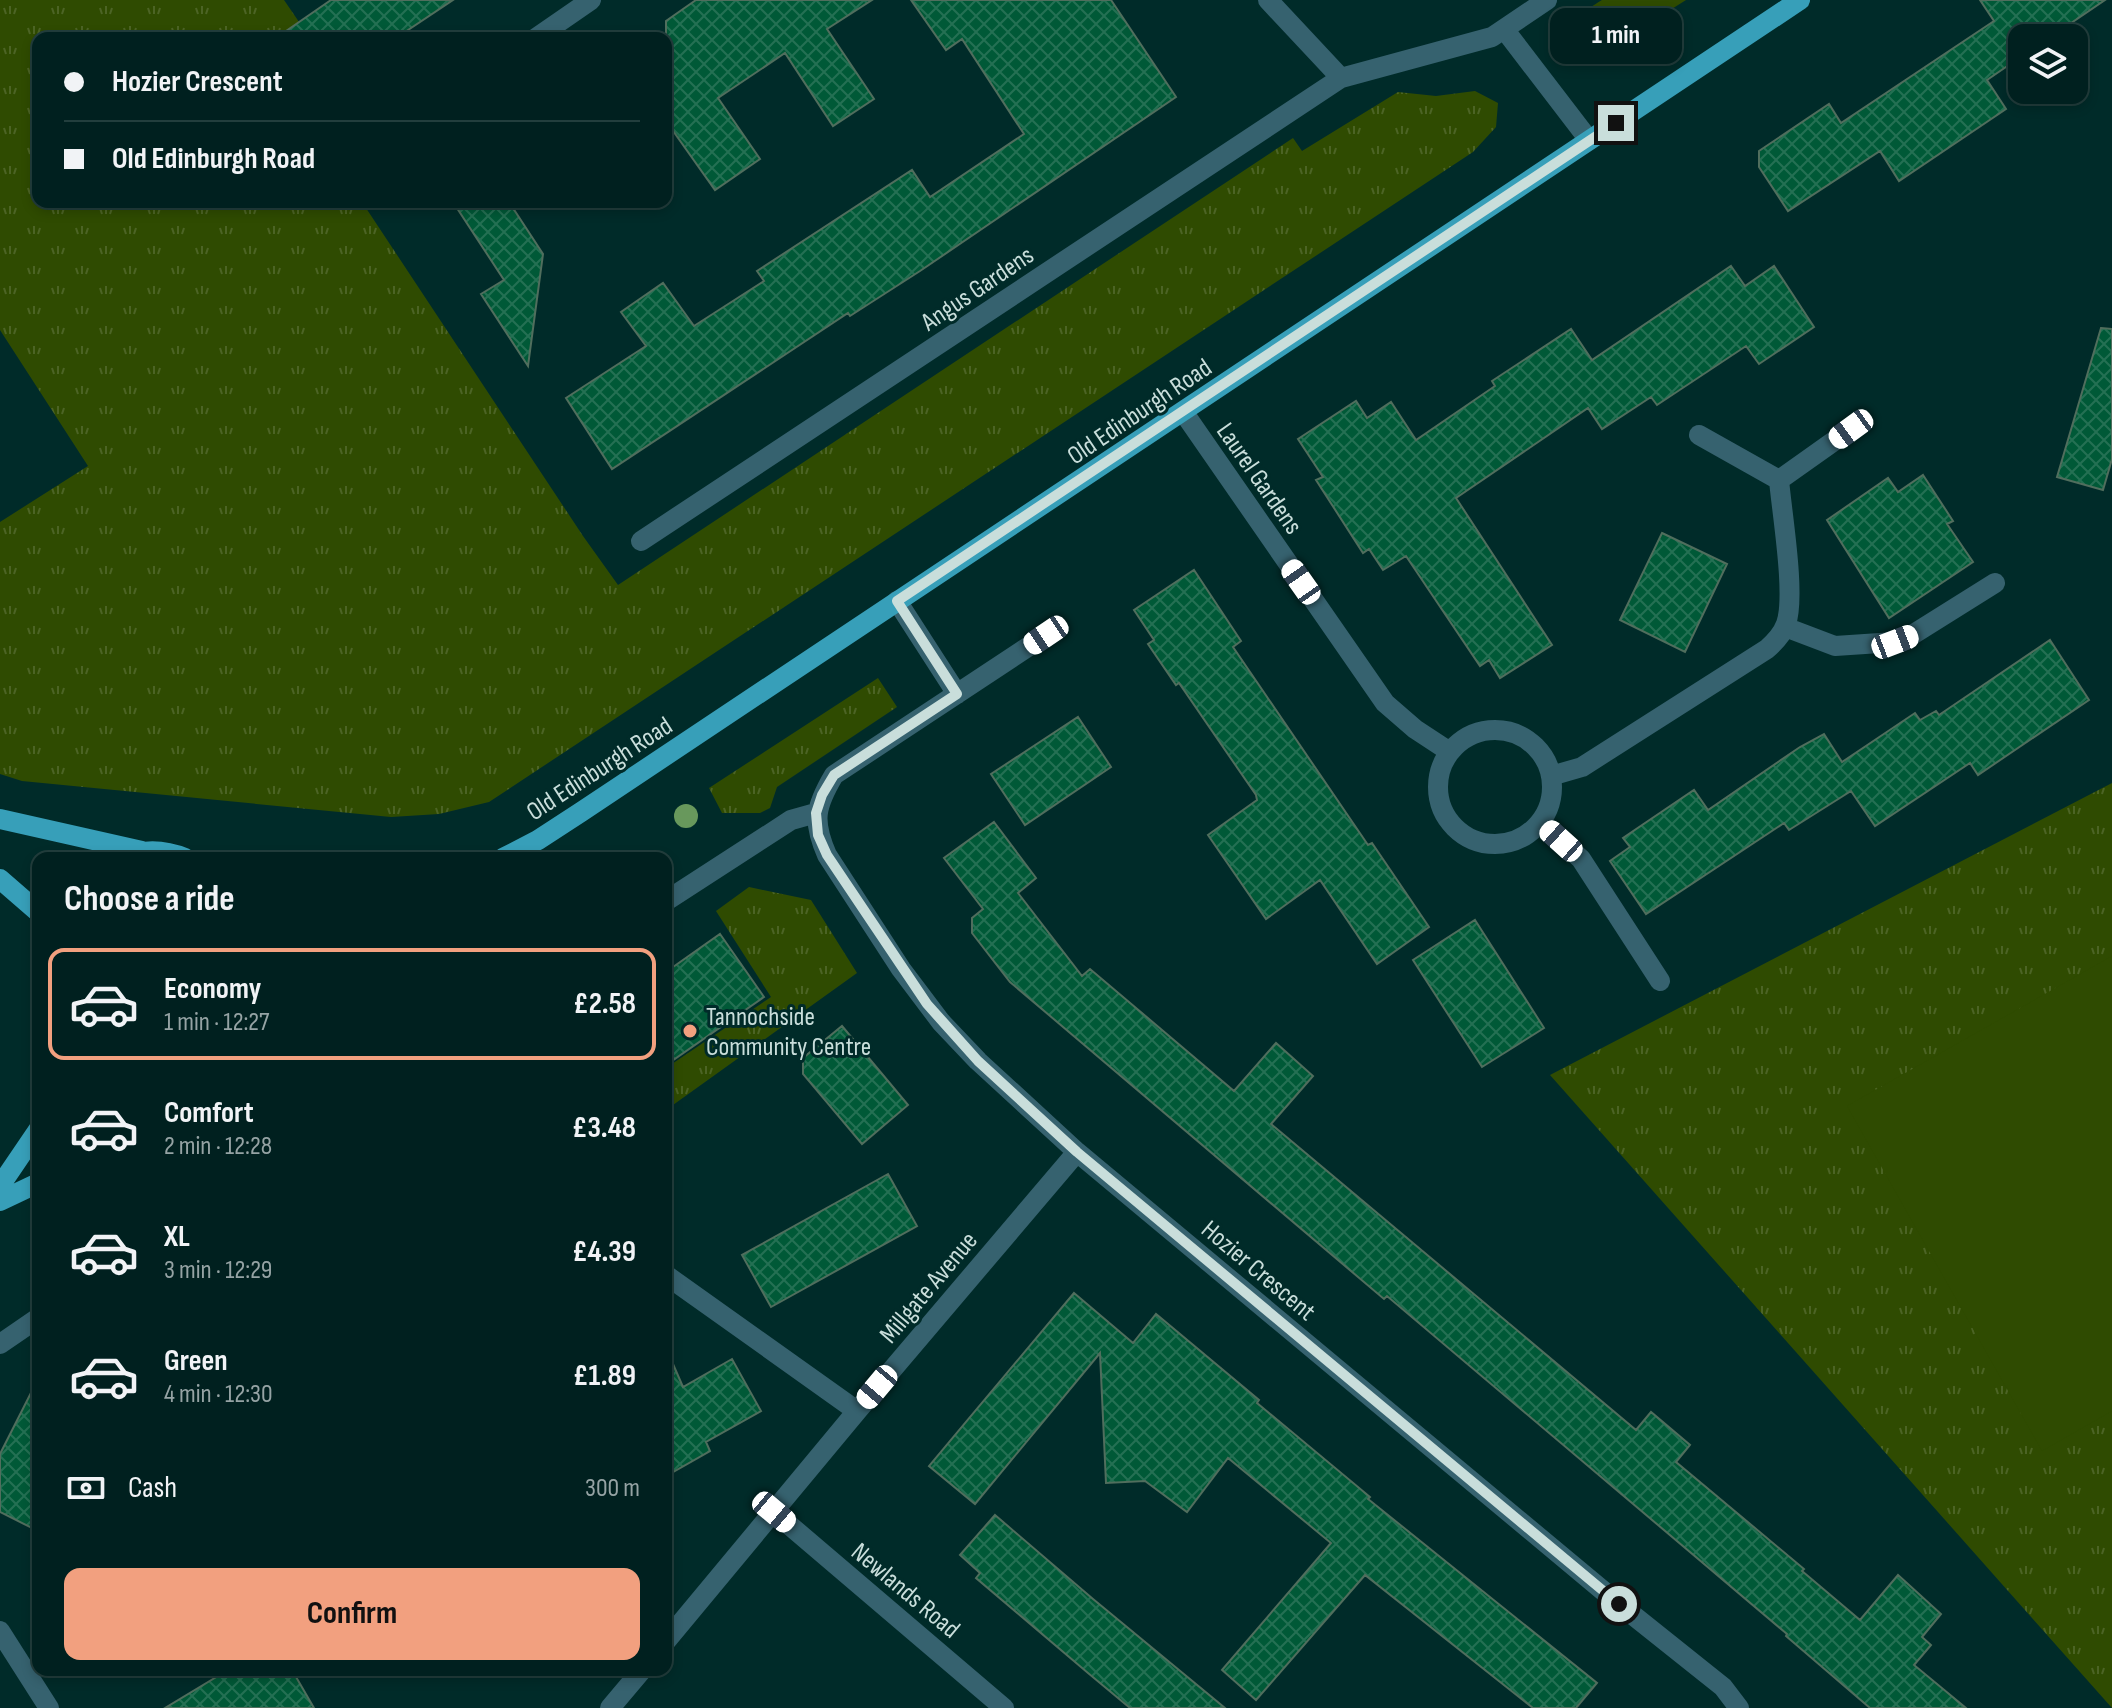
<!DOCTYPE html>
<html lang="en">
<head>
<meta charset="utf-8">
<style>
  body { margin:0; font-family:"Sofia Sans Condensed",sans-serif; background:#0a2828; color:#f1f3f6; height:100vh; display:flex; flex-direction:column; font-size:30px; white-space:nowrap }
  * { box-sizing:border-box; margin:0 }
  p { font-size:26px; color:#95a3a4 }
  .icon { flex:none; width:44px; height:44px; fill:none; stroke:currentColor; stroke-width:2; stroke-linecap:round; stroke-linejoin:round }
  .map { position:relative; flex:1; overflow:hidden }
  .details { position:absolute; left:32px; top:852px; width:640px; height:824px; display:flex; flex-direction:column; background:#00201f; border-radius:16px; box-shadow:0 4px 12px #0003,0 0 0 2px #223e3d }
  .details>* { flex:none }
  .guide { position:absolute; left:32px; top:32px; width:640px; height:176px; border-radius:16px; box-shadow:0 4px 12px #0003,0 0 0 2px #223e3d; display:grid; align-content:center; height:176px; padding:0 32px; background:#00201f }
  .buttons { position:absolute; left:2008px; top:24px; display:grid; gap:16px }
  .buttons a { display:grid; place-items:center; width:80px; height:80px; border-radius:16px; background:#00201f; box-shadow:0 4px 12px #0003,0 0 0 2px #223e3d; font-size:40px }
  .end { position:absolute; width:36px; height:36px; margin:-18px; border:10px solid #c9dedb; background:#111; box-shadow:0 0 0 4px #111 }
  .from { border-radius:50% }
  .bubble { position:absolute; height:56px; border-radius:16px; background:#00201f; box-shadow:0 4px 12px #0003,0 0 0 2px #223e3d; font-size:26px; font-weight:700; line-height:56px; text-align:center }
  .car { position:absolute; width:24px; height:48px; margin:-24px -12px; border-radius:10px; box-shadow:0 0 6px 2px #0007; background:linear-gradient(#fff 24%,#345 0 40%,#fff 0 76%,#345 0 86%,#fff 0) }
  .guide b { display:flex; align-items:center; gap:28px; height:76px; font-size:30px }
  .guide b+b { border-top:2px solid #223e3d }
  .guide i { width:20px; height:20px; background:#f1f3f6 }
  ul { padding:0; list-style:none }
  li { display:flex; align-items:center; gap:24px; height:112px; margin:0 16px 12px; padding:0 16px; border:4px solid transparent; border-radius:16px }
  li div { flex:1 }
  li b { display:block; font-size:30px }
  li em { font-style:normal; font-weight:700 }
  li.active { border-color:#f2a07f }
  li>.icon { width:72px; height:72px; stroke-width:1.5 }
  h2 { padding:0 32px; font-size:36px; line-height:96px }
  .pay { display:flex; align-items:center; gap:20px; height:88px; padding:0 32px; font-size:30px }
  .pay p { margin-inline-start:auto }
  .button { display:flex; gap:16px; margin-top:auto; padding:16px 32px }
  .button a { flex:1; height:92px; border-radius:16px; background:#f2a07f; color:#111; font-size:32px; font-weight:700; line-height:92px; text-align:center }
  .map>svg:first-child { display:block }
  .grass { fill:url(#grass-tufts) }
  .pitch { fill:#2f4b01 }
  .building { fill:url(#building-cross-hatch); stroke:#506e5d; stroke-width:2 }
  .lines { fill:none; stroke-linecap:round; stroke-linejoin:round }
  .minor { stroke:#36626f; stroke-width:20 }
  .major { stroke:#379fb9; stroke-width:20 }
  .tree { fill:#68985c }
  .route { stroke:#c9dedb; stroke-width:10 }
  .poi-dot { fill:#f2a07f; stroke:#002b29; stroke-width:3 }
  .labels { text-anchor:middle; stroke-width:6; stroke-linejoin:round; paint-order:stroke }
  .street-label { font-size:26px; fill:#c9dedb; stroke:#002b29 }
  .poi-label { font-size:26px; fill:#c9dedb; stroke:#002b29; text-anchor:start }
</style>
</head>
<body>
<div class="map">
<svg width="2112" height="1708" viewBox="0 0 2112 1708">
  <defs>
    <pattern id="grass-tufts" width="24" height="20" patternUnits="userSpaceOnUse" patternTransform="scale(2)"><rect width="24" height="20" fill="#2f4b01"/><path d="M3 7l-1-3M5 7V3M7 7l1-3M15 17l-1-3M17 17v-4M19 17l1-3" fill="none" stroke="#4c6425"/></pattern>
    <pattern id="building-cross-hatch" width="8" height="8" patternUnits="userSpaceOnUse" patternTransform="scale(2)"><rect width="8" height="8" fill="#005937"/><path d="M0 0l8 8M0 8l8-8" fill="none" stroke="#247053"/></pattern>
  </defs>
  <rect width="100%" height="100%" fill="#002b29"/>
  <path class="grass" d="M 0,0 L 284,0 L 310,38 L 38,38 L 38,202 L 362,202 L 583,536 L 618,585 L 1293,138 L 1302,151 L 1398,92 L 1436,96 L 1475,91 L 1498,103 L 1496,127 L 1473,152 L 489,802 L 439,814 L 391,817 L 22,781 L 0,774 L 0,522 L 88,466 L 0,330 Z
    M 1602,0 L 1686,0 L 1667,12 L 1674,21 L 1610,65 L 1573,57 C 1558,26 1578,15 1602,0 Z
    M 878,678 L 897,707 L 777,787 L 770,808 L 760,813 L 722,813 L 709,788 Z
    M 2112,783 L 2112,1708 L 1550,1075 Z
    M 749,887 L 811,900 L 857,973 L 666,1110 L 666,1068 L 771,997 L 716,911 Z"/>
  <path class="pitch" d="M 2112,956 L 2112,1411 L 2042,1451 L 1847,1106 Z"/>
  <path class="building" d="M 331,0 L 453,0 L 396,38 L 276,38 Z
    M 696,0 L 872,0 L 827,29 L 874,99 L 833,126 L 785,53 L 718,98 L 760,159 L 715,190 L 666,121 L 666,21 Z
    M 911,0 L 1111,0 L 1176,97 L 920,271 L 850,316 L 848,313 L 612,469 L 566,398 L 646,346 L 621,312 L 663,283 L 694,326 L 764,281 L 757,271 L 912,170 L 930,197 L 1024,134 L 962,39 L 946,50 Z
    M 1980,0 L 2105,0 L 2049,38 L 2022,38 L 2022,56 L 1987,80 L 2006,109 L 1899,181 L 1880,151 L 1788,211 L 1759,167 L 1759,151 L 1829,104 L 1841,123 L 1994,21 Z
    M 453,202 L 509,202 L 543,254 L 528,366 L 481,294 L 504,280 Z
    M 1731,266 L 1745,286 L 1774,266 L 1814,327 L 1759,364 L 1746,346 L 1657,405 L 1651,397 L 1602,429 L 1588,408 L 1456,498 L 1552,645 L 1500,678 L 1489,660 L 1480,666 L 1406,556 L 1383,570 L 1369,549 L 1363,553 L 1316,480 L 1323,477 L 1298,439 L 1356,401 L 1367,418 L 1391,402 L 1416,440 L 1495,386 L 1492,381 L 1571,329 L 1592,360 Z
    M 2101,328 L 2112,329 L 2112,459 L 2103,490 L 2057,477 Z
    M 1923,475 L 1953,521 L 1947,524 L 1973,562 L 1889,618 L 1827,520 L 1888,478 L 1898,492 Z
    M 1662,533 L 1727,564 L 1685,652 L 1620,620 Z
    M 1194,570 L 1241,641 L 1233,647 L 1368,845 L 1372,843 L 1429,927 L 1377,964 L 1320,880 L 1266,919 L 1208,835 L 1257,800 L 1256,795 L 1179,683 L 1176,685 L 1148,644 L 1154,640 L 1134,610 Z
    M 2050,640 L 2089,700 L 1978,775 L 1970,763 L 1875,826 L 1851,791 L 1789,830 L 1784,823 L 1646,914 L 1610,861 L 1630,847 L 1623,838 L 1694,790 L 1708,810 L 1800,747 L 1824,734 L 1842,762 L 1915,713 L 1920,720 L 1936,711 L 1939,715 Z
    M 1078,717 L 1111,767 L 1025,825 L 991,774 Z
    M 994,822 L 1036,878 L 1018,893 L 1082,976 L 1090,969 L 1234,1091 L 1276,1043 L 1313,1076 L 1271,1124 L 1636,1430 L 1651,1412 L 1690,1445 L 1676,1462 L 1804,1569 L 1802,1571 L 1860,1620 L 1898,1575 L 1941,1614 L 1922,1637 L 1931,1645 L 1914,1665 L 1966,1708 L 1870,1708 L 1786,1636 L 1787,1634 L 1387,1296 L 1384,1299 L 1010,982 L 972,933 L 972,918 L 983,909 L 944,858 Z
    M 1475,920 L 1544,1028 L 1482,1067 L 1413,960 Z
    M 720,934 L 764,997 L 666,1065 L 666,972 Z
    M 842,1026 L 908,1105 L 862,1144 L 803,1074 L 803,1058 Z
    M 888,1174 L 917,1226 L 771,1307 L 742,1255 Z
    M 1074,1293 L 1133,1343 L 1156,1314 L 1259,1400 L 1257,1403 L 1370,1497 L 1368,1499 L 1597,1683 L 1576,1708 L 1533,1708 L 1365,1575 L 1256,1700 L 1222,1670 L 1331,1543 L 1228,1458 L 1187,1512 L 1145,1481 L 1106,1483 L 1100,1353 L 975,1504 L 929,1466 Z
    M 666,1348 L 683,1387 L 732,1359 L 761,1411 L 706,1442 L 710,1451 L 666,1476 Z
    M 38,1379 L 38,1531 L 0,1512 L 0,1454 Z
    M 995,1515 L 1093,1599 L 1225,1708 L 1130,1708 L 1088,1673 L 976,1578 L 980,1573 L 960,1555 Z
    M 228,1670 L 292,1670 L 314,1708 L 165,1708 Z"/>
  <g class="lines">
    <path class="minor" d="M 1268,0 L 1341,78
      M 1504,29 L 1589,140
      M 536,38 L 591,0
      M 1184,413 L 1385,703 L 1415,729 L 1450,752
      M 1699,435 L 1779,480 L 1851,429
      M 641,541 L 1341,78 L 1492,37 L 1547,0
      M 897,601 L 957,694
      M 1785,627 L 1835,646 L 1895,642 L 1912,635 L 1995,583
      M 1046,635 L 834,775 C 815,807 812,821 827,855 L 901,969 L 941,1022 L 978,1061 L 1077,1152 L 1619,1604 L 1723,1687 L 1739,1708
      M1438 787a57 57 0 1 1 114 0a57 57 0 1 1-114 0Z
      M 1551,776 L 1582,767 L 1767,649 C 1775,642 1782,635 1786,624 C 1796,596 1782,514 1779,480
      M 1540,822 L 1581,859 L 1660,981
      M 666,901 L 791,820 L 816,813
      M 666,1275 L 857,1411
      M 0,1344 L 38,1318
      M 774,1512 L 1004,1708
      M 0,1631 L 49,1708
      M 666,1641 L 857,1411 L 1077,1152
      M 610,1708 L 642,1670"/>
    <path class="major" d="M 0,819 L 142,851
      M 132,854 C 150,849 168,851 185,858
      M 503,858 L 538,840 L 581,812 L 1800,0
      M 0,879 L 38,912
      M 0,1186 L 38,1130
      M 0,1201 L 38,1183"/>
  </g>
  <circle class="tree" cx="686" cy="816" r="12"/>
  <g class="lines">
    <path class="route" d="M 1616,123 L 897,601 L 957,694 L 834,775 L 822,795 L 816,813 L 818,835 L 827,855 L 927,1004 L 978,1061 L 1077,1152 L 1619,1604"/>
  </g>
  <circle class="poi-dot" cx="690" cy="1031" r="8"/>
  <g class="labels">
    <g class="street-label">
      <text transform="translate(977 288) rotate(-34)" y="9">Angus Gardens</text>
      <text transform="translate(1139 411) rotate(-34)" y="9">Old Edinburgh Road</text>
      <text transform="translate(1260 478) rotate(55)" y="9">Laurel Gardens</text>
      <text transform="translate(599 768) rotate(-33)" y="9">Old Edinburgh Road</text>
      <text transform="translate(1259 1270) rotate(40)" y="9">Hozier Crescent</text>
      <text transform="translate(928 1287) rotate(-50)" y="9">Millgate Avenue</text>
      <text transform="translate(906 1590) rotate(40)" y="9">Newlands Road</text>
    </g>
    <g class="poi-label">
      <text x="706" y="1025">Tannochside<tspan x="706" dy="30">Community Centre</tspan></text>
    </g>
  </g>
</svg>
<div class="buttons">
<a><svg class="icon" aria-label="layers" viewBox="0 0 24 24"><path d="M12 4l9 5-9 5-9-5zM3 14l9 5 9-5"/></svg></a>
</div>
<i class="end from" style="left:1619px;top:1604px"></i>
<i class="end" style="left:1616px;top:123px"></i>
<div class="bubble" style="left:1550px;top:8px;width:132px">1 min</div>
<i class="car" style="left:1851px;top:429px;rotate:234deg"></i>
<i class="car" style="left:1301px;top:582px;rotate:325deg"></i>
<i class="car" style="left:1046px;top:635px;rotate:236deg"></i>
<i class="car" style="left:1895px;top:642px;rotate:69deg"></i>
<i class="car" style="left:1561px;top:841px;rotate:312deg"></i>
<i class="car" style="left:877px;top:1387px;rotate:220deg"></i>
<i class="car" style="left:774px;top:1512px;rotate:130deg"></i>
<div class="guide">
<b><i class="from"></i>Hozier Crescent</b>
<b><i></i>Old Edinburgh Road</b>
</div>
<section class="details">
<h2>Choose a ride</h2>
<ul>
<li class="active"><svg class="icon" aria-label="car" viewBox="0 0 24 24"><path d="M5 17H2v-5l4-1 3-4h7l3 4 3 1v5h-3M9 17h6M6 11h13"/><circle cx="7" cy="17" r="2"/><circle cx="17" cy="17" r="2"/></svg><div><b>Economy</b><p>1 min · 12:27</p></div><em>£2.58</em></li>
<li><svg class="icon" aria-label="car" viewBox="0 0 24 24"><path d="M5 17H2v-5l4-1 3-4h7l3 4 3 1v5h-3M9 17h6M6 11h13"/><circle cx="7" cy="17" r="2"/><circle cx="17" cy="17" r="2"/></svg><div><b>Comfort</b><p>2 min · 12:28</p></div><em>£3.48</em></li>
<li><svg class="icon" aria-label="car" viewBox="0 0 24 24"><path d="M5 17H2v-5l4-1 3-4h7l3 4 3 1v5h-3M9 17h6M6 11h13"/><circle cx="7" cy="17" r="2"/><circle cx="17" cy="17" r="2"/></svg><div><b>XL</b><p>3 min · 12:29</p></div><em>£4.39</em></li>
<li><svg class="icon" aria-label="car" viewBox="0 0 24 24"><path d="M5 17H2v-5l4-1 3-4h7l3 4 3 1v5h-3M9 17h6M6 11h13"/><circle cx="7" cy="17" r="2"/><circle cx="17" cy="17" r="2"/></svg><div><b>Green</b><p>4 min · 12:30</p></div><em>£1.89</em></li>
</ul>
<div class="pay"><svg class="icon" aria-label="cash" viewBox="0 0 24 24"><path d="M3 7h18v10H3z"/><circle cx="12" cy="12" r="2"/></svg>Cash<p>300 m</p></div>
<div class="button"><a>Confirm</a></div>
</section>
</div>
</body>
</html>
